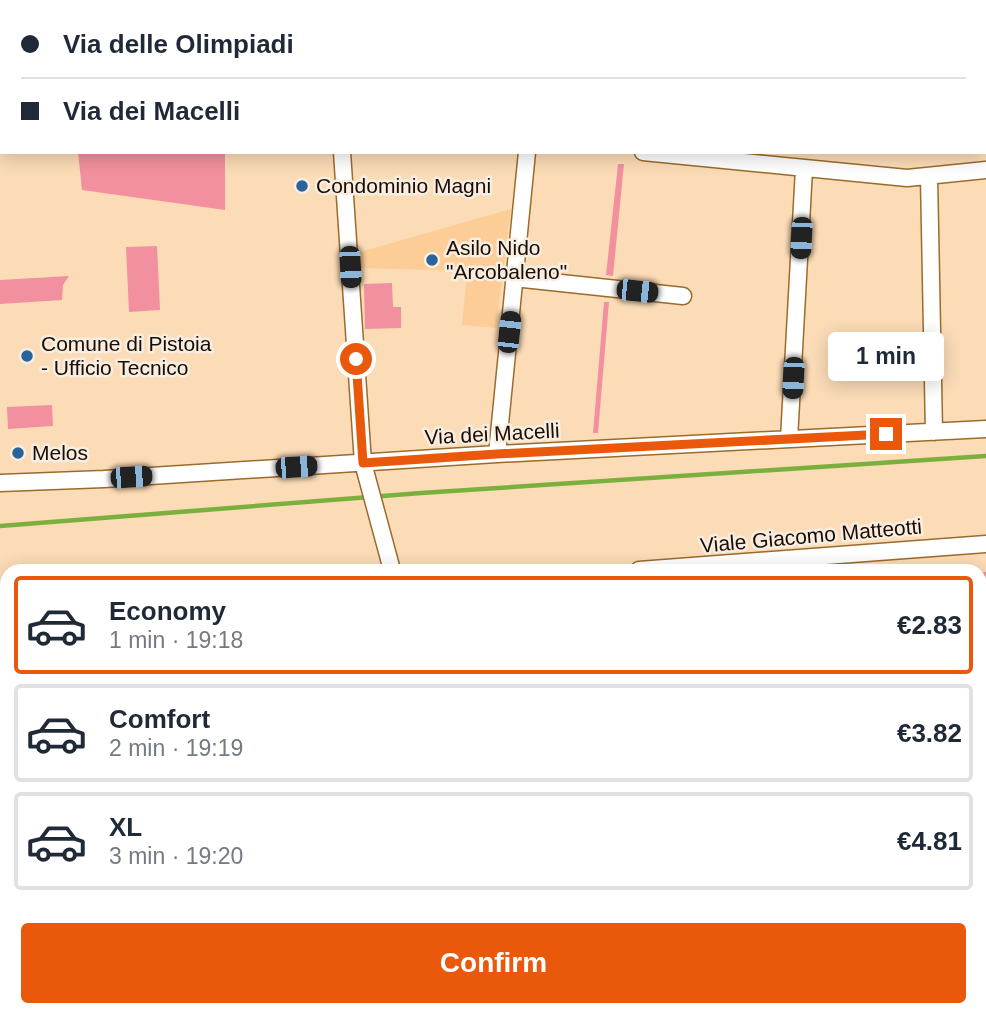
<!DOCTYPE html>
<html lang="en">
<head>
<meta charset="utf-8">
<style>
  body { margin:0; font-family:Helvetica,sans-serif; background:#f6f6f7; color:#1f2937; height:100vh; display:flex; flex-direction:column; font-size:26px; white-space:nowrap }
  * { box-sizing:border-box; margin:0 }
  p { font-size:23px; color:#747a83 }
  .icon { flex:none; width:38px; height:38px; fill:none; stroke:currentColor; stroke-width:2; stroke-linecap:round; stroke-linejoin:round }
  .map { position:relative; flex:1; overflow:hidden }
  .details { position:absolute; left:0px; top:564px; width:987px; height:453px; display:flex; flex-direction:column; background:#fff; border-radius:21px 21px 0 0; box-shadow:0 4px 18px #0003 }
  .details>* { flex:none }
  .top-card { position:absolute; left:0px; top:0px; width:987px; height:154px; box-shadow:0 4px 18px #0003; display:grid; align-content:center; height:154px; padding:0 21px; background:#fff }
  .end { position:absolute; width:32px; height:32px; margin:-16px; border:9px solid #ea580c; background:#fff; box-shadow:0 0 0 4px #fff }
  .from { border-radius:50% }
  .bubble { position:absolute; height:49px; border-radius:7px; background:#fff; box-shadow:0 4px 18px #0003; font-size:23px; font-weight:700; line-height:49px; text-align:center }
  .car { position:absolute; width:21px; height:42px; margin:-21px -10px; border-radius:9px; box-shadow:0 0 5px 2px #0007; background:linear-gradient(#222 24%,#8ab4d8 0 40%,#222 0 76%,#8ab4d8 0 86%,#222 0) }
  .top-card b { display:flex; align-items:center; gap:24px; height:66px; font-size:26px }
  .top-card b+b { border-top:2px solid #e0e1e3 }
  .top-card i { width:18px; height:18px; background:#1f2937 }
  ul { padding:12px 0 0; list-style:none }
  li { display:flex; align-items:center; gap:21px; height:98px; margin:0 14px 10px; padding:0 7px; border:4px solid #e0e1e3; border-radius:7px }
  li div { flex:1 }
  li b { display:block; font-size:26px }
  li em { font-style:normal; font-weight:700 }
  li.active { border-color:#ea580c }
  li>.icon { width:63px; height:63px; stroke-width:1.5 }
  .cta { display:flex; gap:14px; margin-top:auto; padding:14px 21px }
  .cta a { flex:1; height:80px; border-radius:7px; background:#ea580c; color:#fff; font-size:28px; font-weight:700; line-height:80px; text-align:center }
  .map>svg:first-child { display:block }
  .built { fill:#fccd97 }
  .green { fill:#f3909f }
  .lines { fill:none; stroke-linecap:round; stroke-linejoin:round }
  .stream { stroke:#7bb03e; stroke-width:4.5 }
  .minor-casing { stroke:#9b6b2b; stroke-width:19 }
  .minor { stroke:#fff; stroke-width:16 }
  .route { stroke:#ea580c; stroke-width:9 }
  .poi-dot { fill:#2a639b; stroke:#f8ede1; stroke-width:2.5 }
  .labels { text-anchor:middle; stroke-width:5; stroke-linejoin:round; paint-order:stroke }
  .poi-label { font-size:21px; fill:#1a0c00; stroke:#f8ede1; text-anchor:start }
  .street-label { font-size:21px; fill:#1a0c00; stroke:#f8ede1 }
</style>
</head>
<body>
<div class="map">
<svg width="986" height="1016" viewBox="0 0 986 1016">
  <rect width="100%" height="100%" fill="#fcdcb7"/>
  <path class="built" d="M 511,209 L 496,328 L 462,325 L 467,271 L 360,268 L 360,252 Z"/>
  <path class="green" d="M 0,0 L 307,0 L 308,2 L 2,2 L 2,73 Z
    M 78,152 L 225,152 L 225,210 L 82,190 Z
    M 618,164 L 624,164 L 613,276 L 606,275 Z
    M 157,246 L 160,310 L 129,312 L 126,247 Z
    M 69,276 L 63,285 L 62,300 L 0,304 L 0,280 Z
    M 392,283 L 393,307 L 401,307 L 401,328 L 365,329 L 364,284 Z
    M 604,302 L 609,302 L 598,433 L 593,433 Z
    M 52,405 L 53,426 L 8,429 L 7,407 Z
    M 980,572 L 986,572 L 986,665 L 980,664 Z
    M 78,1010 L 186,1010 L 191,1016 L 72,1016 Z"/>
  <g class="lines">
    <path class="stream" d="M 0,526 L 421,493 L 986,456"/>
    <defs>
      <path id="minor" d="M 330,0 L 330,2
        M 737,0 L 753,2
        M 447,2 L 448,0
        M 542,2 L 542,0
        M 629,2 L 629,0
        M 985,25 L 986,25
        M 0,86 L 2,86
        M 342,152 L 363,463 L 392,570
        M 643,152 L 907,178 L 986,170
        M 929,177 L 934,432
        M 514,278 L 683,296
        M 789,439 L 804,169
        M 497,454 L 527,152
        M 0,483 L 104,479 L 497,454 L 986,429
        M 639,570 L 986,544
        M 0,621 L 7,621
        M 0,861 L 7,860
        M 0,892 L 7,876
        M 980,942 L 986,937
        M 0,976 L 7,980
        M 51,1010 L 60,1016
        M 261,1010 L 266,1016
        M 458,1016 L 460,1010"/>
    </defs>
    <use href="#minor" class="minor-casing"/>
    <use href="#minor" class="minor"/>
  </g>
  <g class="lines">
    <path class="route" d="M 356,359 L 363,463 L 497,454 L 886,434"/>
  </g>
  <g class="poi-dot">
    <circle cx="302" cy="186" r="7"/>
    <circle cx="432" cy="260" r="7"/>
    <circle cx="27" cy="356" r="7"/>
    <circle cx="18" cy="453" r="7"/>
  </g>
  <g class="labels">
    <g class="poi-label">
      <text x="316" y="193">Condominio Magni</text>
      <text x="446" y="255">Asilo Nido<tspan x="446" dy="24">"Arcobaleno"</tspan></text>
      <text x="41" y="351">Comune di Pistoia<tspan x="41" dy="24">- Ufficio Tecnico</tspan></text>
      <text x="32" y="460">Melos</text>
    </g>
    <g class="street-label">
      <text transform="translate(492 434) rotate(-3)" y="7">Via dei Macelli</text>
      <text transform="translate(811 536) rotate(-5)" y="7">Viale Giacomo Matteotti</text>
    </g>
  </g>
</svg>
<i class="end from" style="left:356px;top:359px"></i>
<i class="end" style="left:886px;top:434px"></i>
<div class="bubble" style="left:828px;top:332px;width:116px">1 min</div>
<i class="car" style="left:801px;top:238px;rotate:183deg"></i>
<i class="car" style="left:350px;top:267px;rotate:177deg"></i>
<i class="car" style="left:637px;top:291px;rotate:96deg"></i>
<i class="car" style="left:509px;top:332px;rotate:6deg"></i>
<i class="car" style="left:793px;top:378px;rotate:183deg"></i>
<i class="car" style="left:296px;top:467px;rotate:86deg"></i>
<i class="car" style="left:131px;top:477px;rotate:86deg"></i>
<div class="top-card">
<b><i class="from"></i>Via delle Olimpiadi</b>
<b><i></i>Via dei Macelli</b>
</div>
<section class="details">
<ul>
<li class="active"><svg class="icon" aria-label="car" viewBox="0 0 24 24"><path d="M5 17H2v-5l4-1 3-4h7l3 4 3 1v5h-3M9 17h6M6 11h13"/><circle cx="7" cy="17" r="2"/><circle cx="17" cy="17" r="2"/></svg><div><b>Economy</b><p>1 min · 19:18</p></div><em>€2.83</em></li>
<li><svg class="icon" aria-label="car" viewBox="0 0 24 24"><path d="M5 17H2v-5l4-1 3-4h7l3 4 3 1v5h-3M9 17h6M6 11h13"/><circle cx="7" cy="17" r="2"/><circle cx="17" cy="17" r="2"/></svg><div><b>Comfort</b><p>2 min · 19:19</p></div><em>€3.82</em></li>
<li><svg class="icon" aria-label="car" viewBox="0 0 24 24"><path d="M5 17H2v-5l4-1 3-4h7l3 4 3 1v5h-3M9 17h6M6 11h13"/><circle cx="7" cy="17" r="2"/><circle cx="17" cy="17" r="2"/></svg><div><b>XL</b><p>3 min · 19:20</p></div><em>€4.81</em></li>
</ul>
<div class="cta"><a>Confirm</a></div>
</section>
</div>
</body>
</html>
